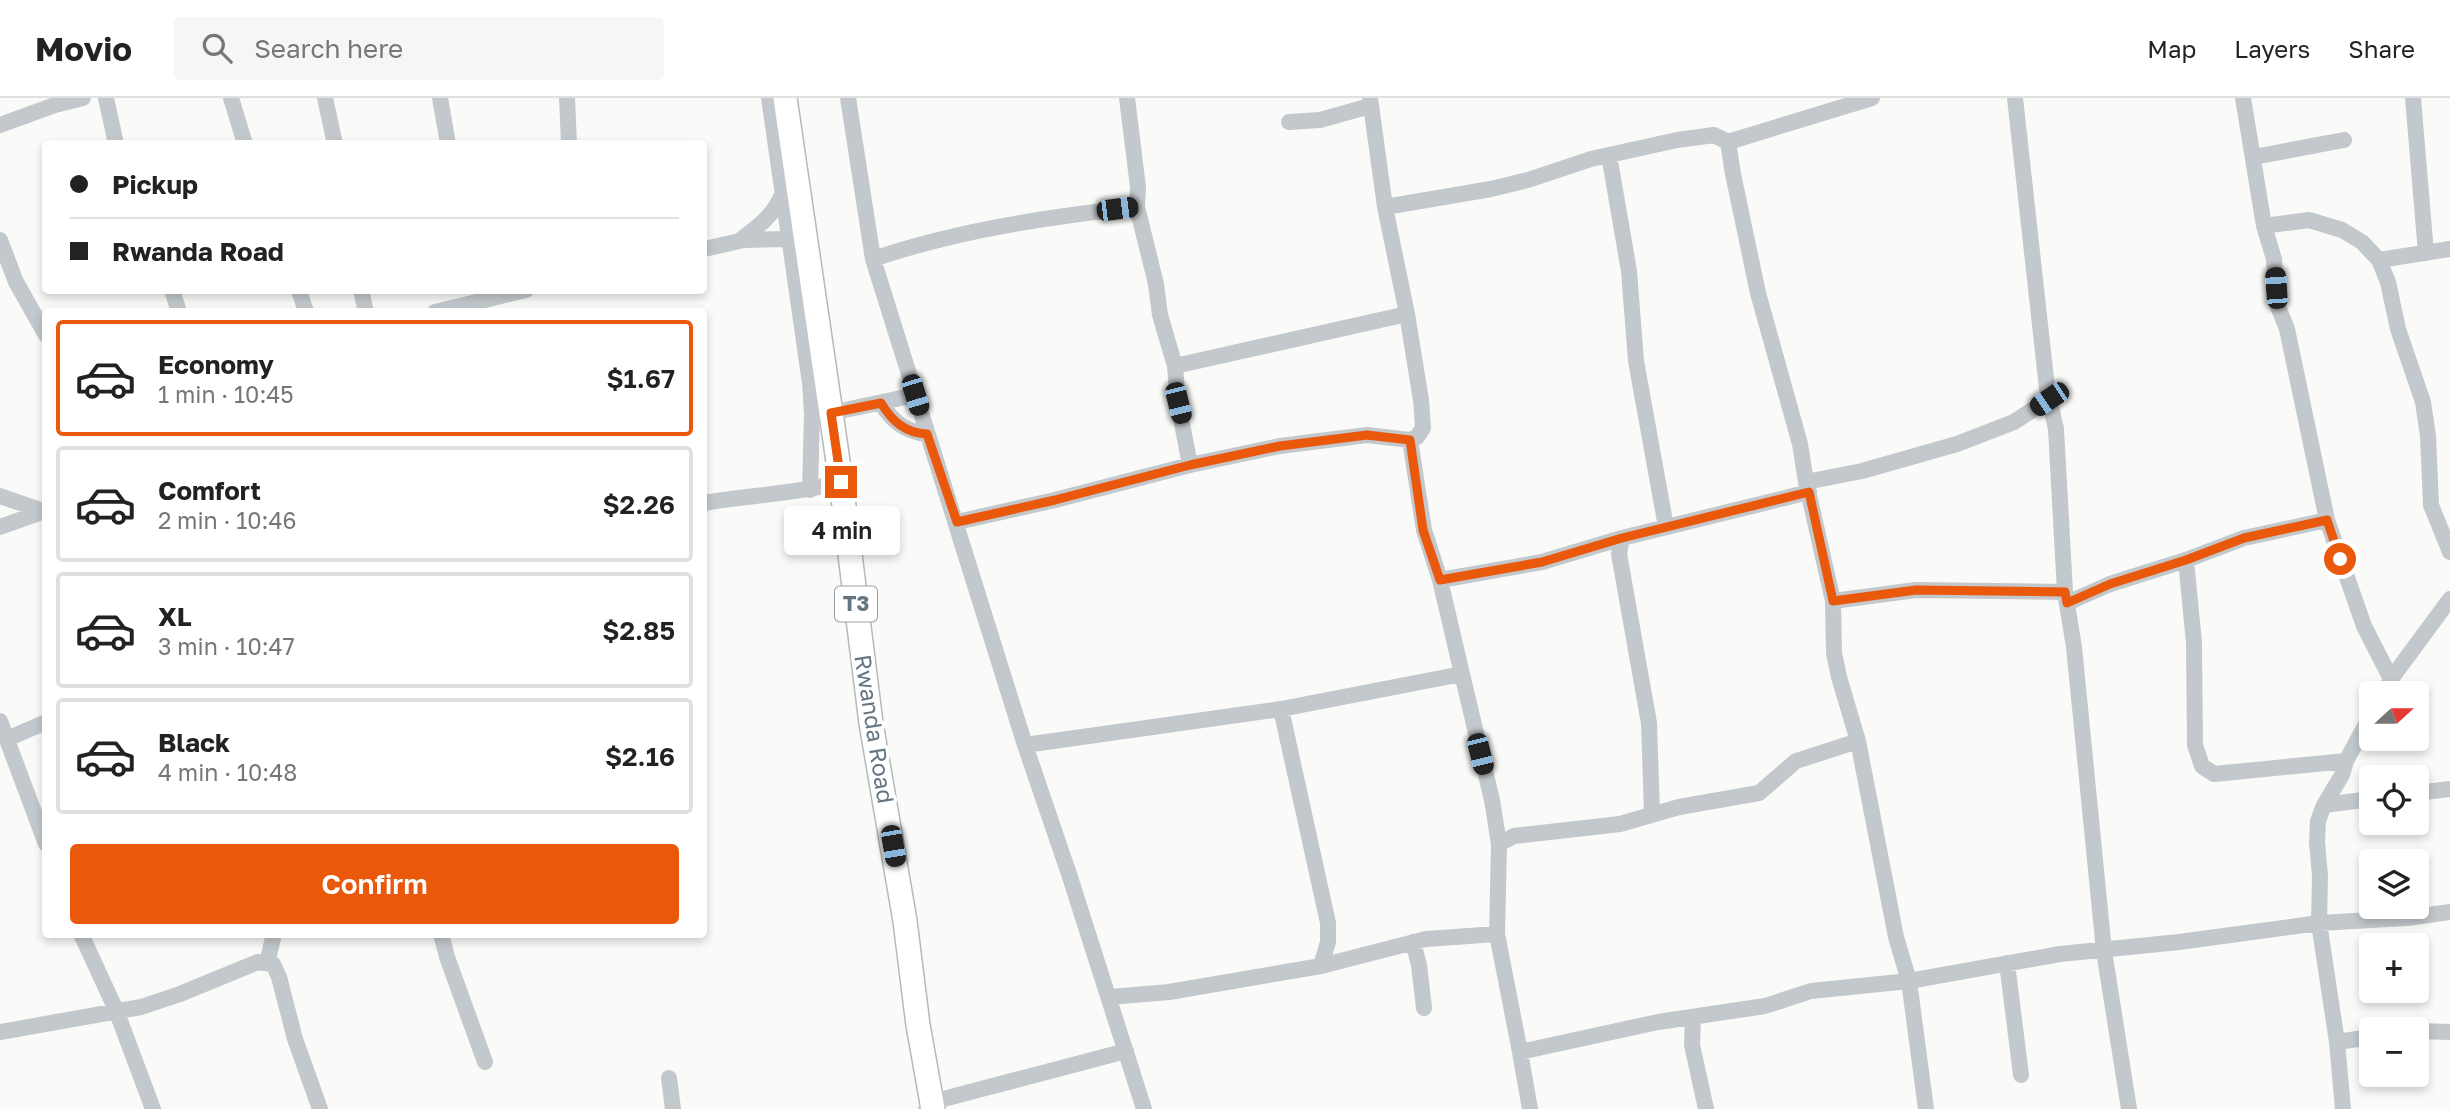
<!DOCTYPE html>
<html lang="en">
<head>
<meta charset="utf-8">
<style>
  body { margin:0; font-family:"Golos Text",sans-serif; background:#f6f6f6; color:#222; height:100vh; display:flex; flex-direction:column; font-size:26px; white-space:nowrap }
  * { box-sizing:border-box; margin:0 }
  p { font-size:23px; color:#767676 }
  .icon { flex:none; width:38px; height:38px; fill:none; stroke:currentColor; stroke-width:2; stroke-linecap:round; stroke-linejoin:round }
  .map { position:relative; flex:1; overflow:hidden }
  .drawer { position:absolute; left:42px; top:210px; width:665px; height:630px; display:flex; flex-direction:column; background:#fff; border-radius:7px; box-shadow:0 4px 10px #0003 }
  .drawer>* { flex:none }
  .hud { position:absolute; left:42px; top:42px; width:665px; height:154px; border-radius:7px; box-shadow:0 4px 10px #0003; display:grid; align-content:center; height:154px; padding:0 28px; background:#fff }
  .needle { width:46px; rotate:69deg }
  .tools { position:absolute; left:2359px; top:583px; display:grid; gap:14px }
  .tools a { display:grid; place-items:center; width:70px; height:70px; border-radius:7px; background:#fff; box-shadow:0 4px 10px #0003; font-size:35px }
  .end { position:absolute; width:32px; height:32px; margin:-16px; border:9px solid #ea580c; background:#fff; box-shadow:0 0 0 4px #fff }
  .from { border-radius:50% }
  .bubble { position:absolute; height:49px; border-radius:7px; background:#fff; box-shadow:0 4px 10px #0003; font-size:23px; font-weight:600; line-height:49px; text-align:center }
  .car { position:absolute; width:21px; height:42px; margin:-21px -10px; border-radius:9px; box-shadow:0 0 5px 2px #0007; background:linear-gradient(#222 24%,#8ab4d8 0 40%,#222 0 76%,#8ab4d8 0 86%,#222 0) }
  .hud b { display:flex; align-items:center; gap:24px; height:66px; font-size:26px }
  .hud b+b { border-top:2px solid #e0e0e0 }
  .hud i { width:18px; height:18px; background:#222 }
  ul { padding:12px 0 0; list-style:none }
  li { display:flex; align-items:center; gap:21px; height:116px; margin:0 14px 10px; padding:0 14px; border:4px solid #e0e0e0; border-radius:7px }
  li div { flex:1 }
  li b { display:block; font-size:26px }
  li em { font-style:normal; font-weight:600 }
  li.on { border-color:#ea580c }
  li>.icon { width:63px; height:63px; stroke-width:1.5 }
  .primary-button { display:flex; gap:14px; margin-top:auto; padding:14px 28px }
  .primary-button a { flex:1; height:80px; border-radius:7px; background:#ea580c; color:#fff; font-size:28px; font-weight:600; line-height:80px; text-align:center }
  header { display:flex; align-items:center; gap:42px; box-sizing:border-box; height:98px; padding:0 35px; background:#fff; border-bottom:2px solid #e0e0e0 }
  header strong { font-size:33px }
  nav { display:flex; gap:38px; margin-inline-start:auto; font-size:24px }
  .search { width:490px; height:63px; background:#f6f6f6; display:flex; align-items:center; gap:18px; box-sizing:border-box; padding:0 24px; border-radius:7px; color:#767676; font-size:26px }
  .map>svg:first-child { display:block }
  .lines { fill:none; stroke-linecap:round; stroke-linejoin:round }
  .highway-casing { stroke:#b4b9bd; stroke-width:26 }
  .minor { stroke:#c3c8cc; stroke-width:16 }
  .highway { stroke:#fff; stroke-width:23 }
  .route { stroke:#ea580c; stroke-width:9 }
  .labels { text-anchor:middle; stroke-width:7; stroke-linejoin:round; paint-order:stroke }
  .shield { fill:#fff; stroke:#939fa8; stroke-width:2 }
  .shield-label { font-size:21px; font-weight:bold; fill:#657683 }
  .street-label { font-size:23px; fill:#657683; stroke:#fff }
</style>
</head>
<body>
<header>
<strong>Movio</strong>
<div class="search"><svg class="icon" aria-label="search" viewBox="0 0 24 24"><circle cx="10" cy="10" r="6"/><path d="M15 15l6 6"/></svg>Search here</div>
<nav><a>Map</a><a>Layers</a><a>Share</a></nav>
</header>
<div class="map">
<svg width="2450" height="1011" viewBox="0 0 2450 1011">
  <rect width="100%" height="100%" fill="#fafaf8"/>
  <g class="lines">
    <defs>
      <path id="highway" d="M 785,0 L 841,384 L 871,625 L 905,823 L 918,927 L 933,1011"/>
    </defs>
    <use href="#highway" class="highway-casing"/>
    <path class="minor" d="M 106,0 L 116,46
      M 231,0 L 245,46
      M 325,0 L 335,46
      M 440,0 L 448,46
      M 567,0 L 569,46
      M 769,0 L 810,285 L 812,316 L 810,392
      M 848,0 L 873,161 L 1025,647 L 1069,776 L 1144,1011
      M 1127,0 L 1138,89 L 1137,109
      M 1872,0 L 1728,44 L 1733,76 L 1758,195 L 1800,346 L 1806,384 L 1833,503 L 1834,555 L 1839,579 L 1858,643 L 1896,839 L 1909,883 L 1926,1011
      M 2015,0 L 2047,290 L 2056,331 L 2065,494 L 2074,549 L 2104,853 L 2129,1011
      M 2243,0 L 2264,128 L 2274,161 L 2277,206 L 2287,231 L 2327,422 L 2364,528 L 2391,581
      M 2413,0 L 2426,155
      M 1289,24 L 1320,22 L 1370,8
      M 0,27 L 55,7 L 83,0
      M 1609,57 L 1629,173 L 1636,263 L 1666,429
      M 2254,59 L 2344,42
      M 1385,109 L 1491,91 L 1528,82 L 1591,61 L 1677,42 L 1714,37 L 1728,44
      M 2264,128 L 2309,122 L 2342,132 L 2362,144 L 2379,162 L 2388,184 L 2398,231 L 2423,304 L 2428,338 L 2431,407 L 2450,454
      M 0,142 L 16,184 L 46,237
      M 739,143 C 758,129 773,118 782,97
      M 704,151 L 744,142 L 789,141
      M 873,161 C 959,132 1047,119 1137,109 L 1156,186 L 1160,217 L 1175,268 L 1178,305 L 1190,367
      M 2379,162 L 2450,151
      M 172,192 L 179,214
      M 299,192 L 306,214
      M 361,192 L 366,214
      M 435,214 L 526,192
      M 1175,268 L 1407,216
      M 881,305 C 892,323 905,334 927,336
      M 831,315 L 915,297
      M 1806,384 L 1862,373 L 1957,346 L 2014,324 L 2049,301
      M 0,398 L 46,414
      M 704,405 C 749,397 796,396 841,384
      M 957,424 L 1055,402 L 1190,367 L 1280,348 L 1367,337 L 1410,342 L 1417,339 L 1423,330 L 1421,302 L 1407,216 L 1385,109 L 1370,0
      M 0,429 L 42,414
      M 1622,440 L 1619,456 L 1649,625 L 1652,715
      M 2186,462 L 2194,545 L 2195,647 L 2202,668 L 2214,676 L 2346,663
      M 1440,482 L 1542,464 L 1622,440 L 1809,394
      M 1833,503 L 1916,492 L 2065,494
      M 2067,505 L 2110,486 L 2186,462 L 2244,440 L 2327,422
      M 1462,576 L 1492,702 L 1499,746
      M 2384,595 L 2391,581 L 2450,501
      M 1281,611 L 1328,825 L 1328,844 L 1321,868
      M 0,623 L 46,746
      M 7,641 L 46,624
      M 1025,647 L 1281,611 L 1462,576 L 1440,482 L 1424,432 L 1410,342
      M 2417,695 L 2450,691
      M 2324,707 L 2371,701
      M 81,836 L 116,912 L 153,1011
      M 441,836 L 447,859 L 485,964
      M 1497,836 L 1499,746 L 1514,738 L 1620,726 L 1679,709 L 1759,695 L 1796,663 L 1858,643
      M 1413,844 L 1419,867 L 1424,910
      M 267,865 L 274,836
      M 2007,865 L 2021,977
      M 1110,899 L 1169,894 L 1321,868 L 1426,841 L 1497,836 L 1520,954 L 1658,924 L 1765,908 L 1811,893 L 1909,883 L 2060,856 L 2179,844 L 2319,825 L 2407,820 L 2450,814
      M 1693,919 L 1692,947 L 1706,1011
      M 2417,933 L 2450,934
      M 0,934 L 141,909 L 180,896 L 258,864 L 273,866 L 279,879 L 295,941 L 320,1011
      M 2337,944 L 2371,939
      M 1520,954 L 1530,1011
      M 669,980 L 673,1011
      M 926,1011 L 932,1004 L 1126,953
      M 2343,1011 L 2337,944 L 2319,825 L 2320,778 L 2317,744 L 2318,723 L 2324,707 L 2342,677 L 2346,663 L 2371,617"/>
    <use href="#highway" class="highway"/>
  </g>
  <g class="lines">
    <path class="route" d="M 841,384 L 831,315 L 881,305 C 892,323 905,335 927,336 L 957,424 L 1055,402 L 1190,367 L 1280,348 L 1367,337 L 1410,342 L 1423,432 L 1440,482 L 1542,464 L 1622,440 L 1809,394 L 1833,503 L 1916,492 L 2065,494 L 2067,505 L 2110,486 L 2186,462 L 2244,440 L 2327,422 L 2340,461"/>
  </g>
  <g class="labels">
    <rect class="shield" x="835" y="488.5" width="42" height="35" rx="5"/>
    <g class="shield-label">
      <text x="856" y="513">T3</text>
    </g>
    <g class="street-label">
      <text transform="translate(874 631) rotate(81)" y="8">Rwanda Road</text>
    </g>
  </g>
</svg>
<div class="tools">
<a><svg class="needle" viewBox="-14 -14 28 28"><path d="M0-13l5 13h-10z" fill="#e53935"/><path d="M0 13l5-13h-10z" fill="#767676"/></svg></a>
<a><svg class="icon" aria-label="locate" viewBox="0 0 24 24"><circle cx="12" cy="12" r="6"/><path d="M12 2v4M12 18v4M2 12h4M18 12h4"/></svg></a>
<a><svg class="icon" aria-label="layers" viewBox="0 0 24 24"><path d="M12 4l9 5-9 5-9-5zM3 14l9 5 9-5"/></svg></a>
<a>+</a>
<a>−</a>
</div>
<i class="end from" style="left:2340px;top:461px"></i>
<i class="end" style="left:841px;top:384px"></i>
<div class="bubble" style="left:784px;top:408px;width:116px">4 min</div>
<i class="car" style="left:1117px;top:111px;rotate:83deg"></i>
<i class="car" style="left:2276px;top:190px;rotate:356deg"></i>
<i class="car" style="left:915px;top:297px;rotate:163deg"></i>
<i class="car" style="left:2049px;top:301px;rotate:236deg"></i>
<i class="car" style="left:1178px;top:305px;rotate:166deg"></i>
<i class="car" style="left:1480px;top:656px;rotate:166deg"></i>
<i class="car" style="left:893px;top:748px;rotate:170deg"></i>
<div class="hud">
<b><i class="from"></i>Pickup</b>
<b><i></i>Rwanda Road</b>
</div>
<section class="drawer">
<ul>
<li class="on"><svg class="icon" aria-label="car" viewBox="0 0 24 24"><path d="M5 17H2v-5l4-1 3-4h7l3 4 3 1v5h-3M9 17h6M6 11h13"/><circle cx="7" cy="17" r="2"/><circle cx="17" cy="17" r="2"/></svg><div><b>Economy</b><p>1 min · 10:45</p></div><em>$1.67</em></li>
<li><svg class="icon" aria-label="car" viewBox="0 0 24 24"><path d="M5 17H2v-5l4-1 3-4h7l3 4 3 1v5h-3M9 17h6M6 11h13"/><circle cx="7" cy="17" r="2"/><circle cx="17" cy="17" r="2"/></svg><div><b>Comfort</b><p>2 min · 10:46</p></div><em>$2.26</em></li>
<li><svg class="icon" aria-label="car" viewBox="0 0 24 24"><path d="M5 17H2v-5l4-1 3-4h7l3 4 3 1v5h-3M9 17h6M6 11h13"/><circle cx="7" cy="17" r="2"/><circle cx="17" cy="17" r="2"/></svg><div><b>XL</b><p>3 min · 10:47</p></div><em>$2.85</em></li>
<li><svg class="icon" aria-label="car" viewBox="0 0 24 24"><path d="M5 17H2v-5l4-1 3-4h7l3 4 3 1v5h-3M9 17h6M6 11h13"/><circle cx="7" cy="17" r="2"/><circle cx="17" cy="17" r="2"/></svg><div><b>Black</b><p>4 min · 10:48</p></div><em>$2.16</em></li>
</ul>
<div class="primary-button"><a>Confirm</a></div>
</section>
</div>
</body>
</html>
